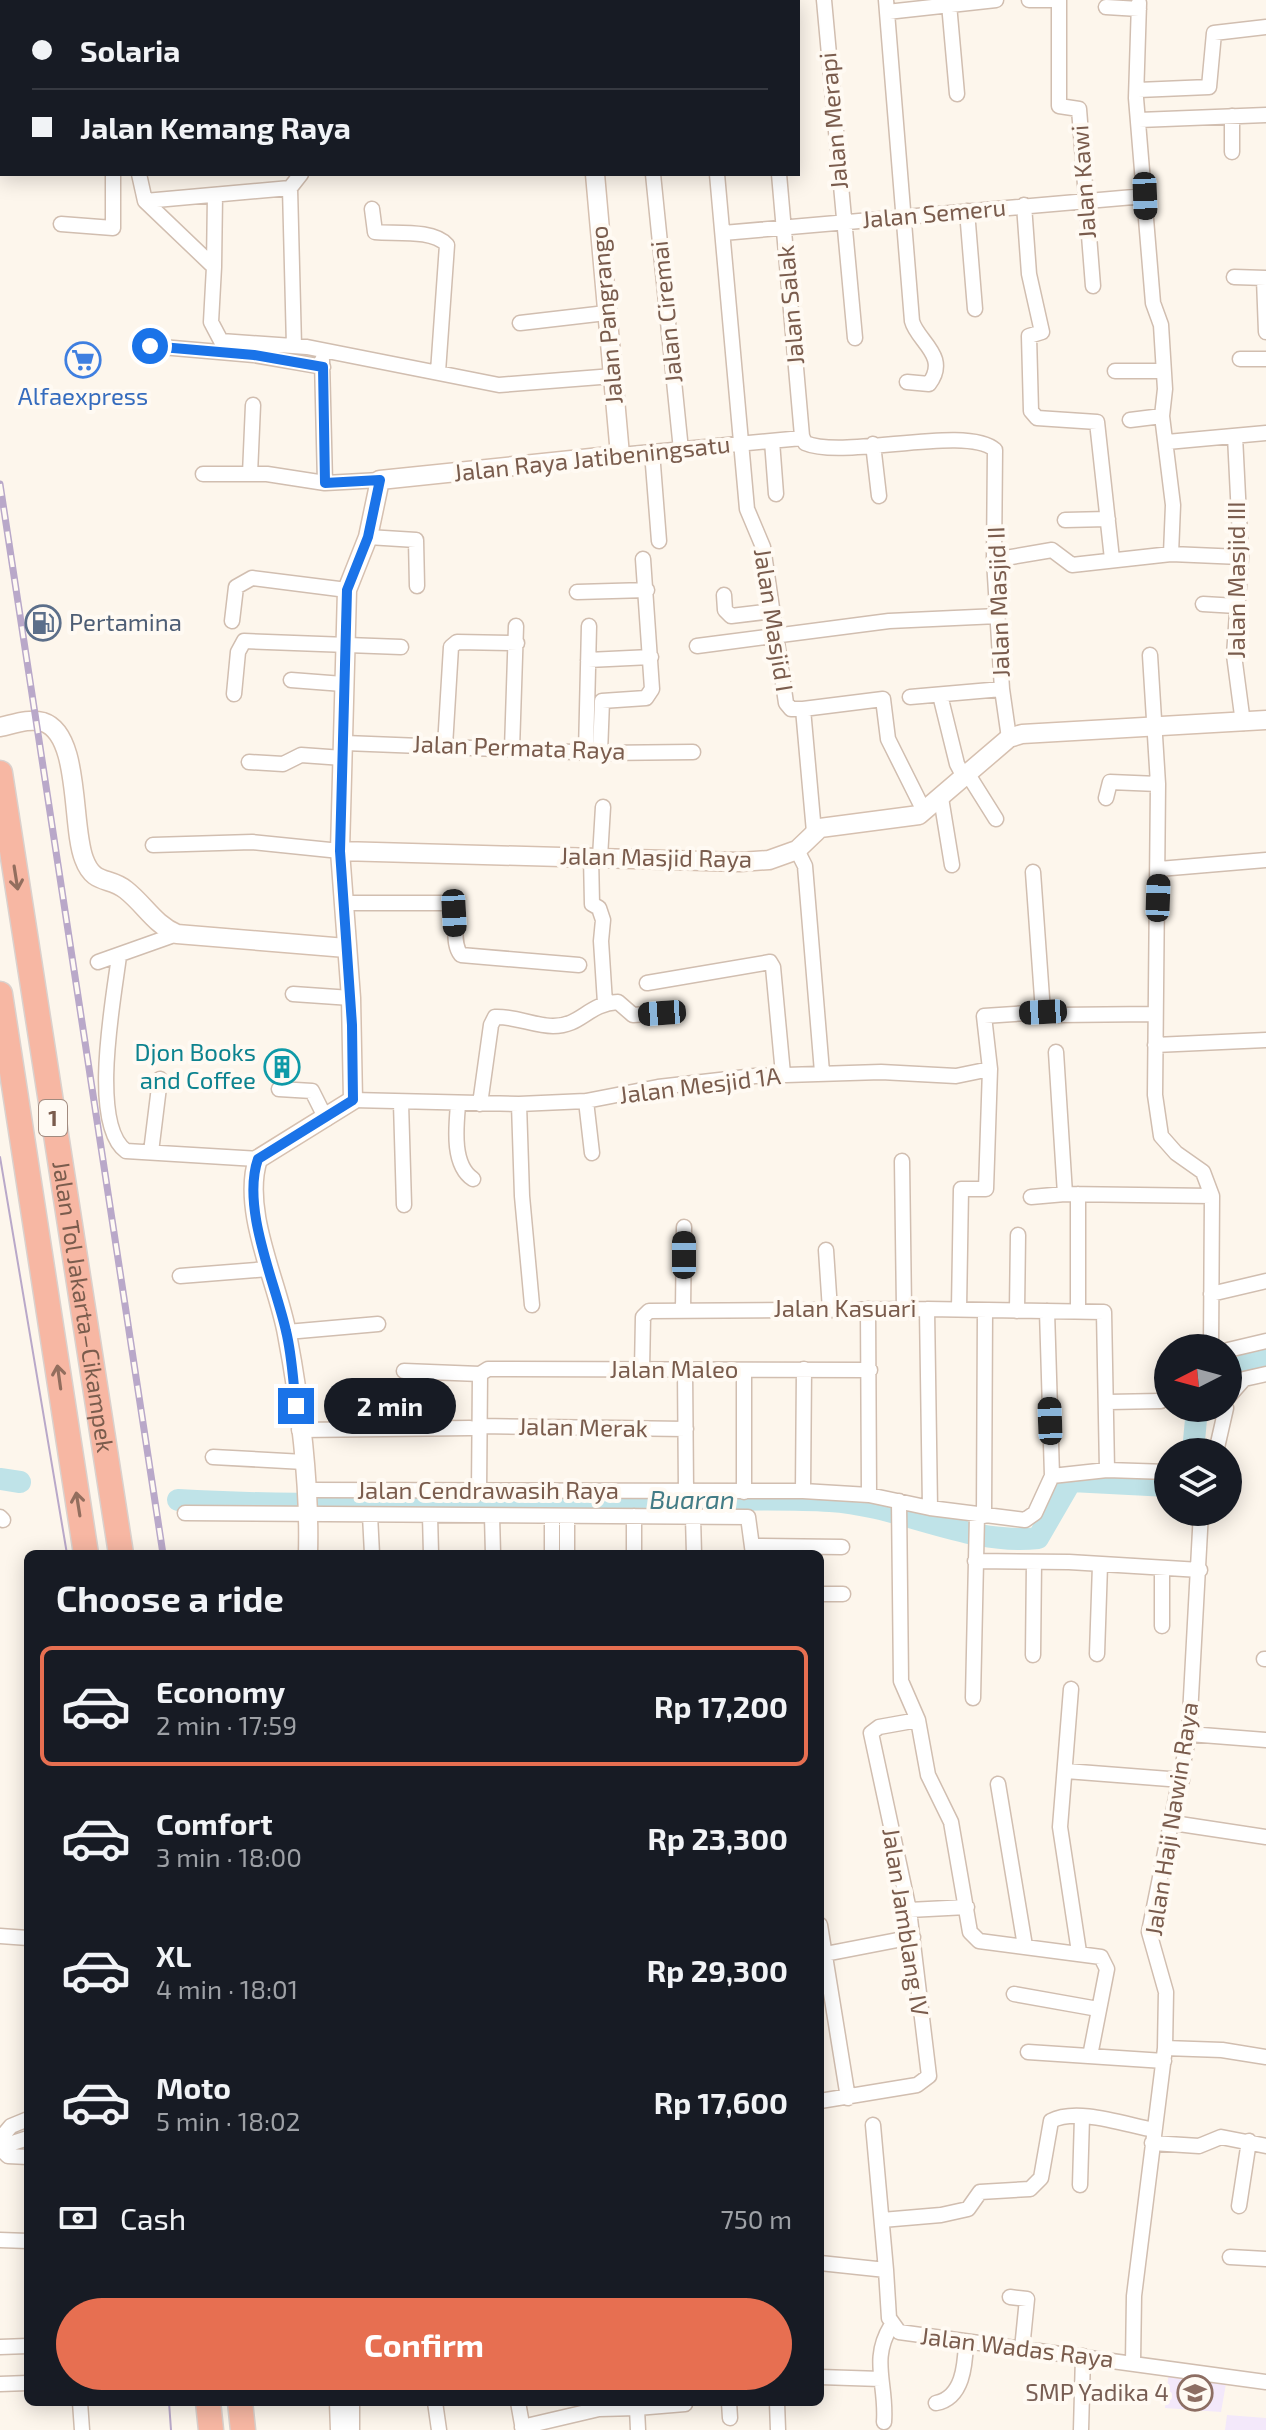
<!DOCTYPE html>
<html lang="en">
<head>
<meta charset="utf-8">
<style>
  body { margin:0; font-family:"Exo 2",sans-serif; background:#242831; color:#f1f3f6; height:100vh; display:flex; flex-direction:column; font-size:30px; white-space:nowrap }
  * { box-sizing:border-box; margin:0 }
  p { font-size:26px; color:#9ea1a6 }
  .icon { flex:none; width:44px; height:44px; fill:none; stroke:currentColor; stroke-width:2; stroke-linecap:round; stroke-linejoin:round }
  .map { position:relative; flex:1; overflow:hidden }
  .drawer { position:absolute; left:24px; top:1550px; width:800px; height:856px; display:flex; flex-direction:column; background:#171b24; border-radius:12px; box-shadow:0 4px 20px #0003 }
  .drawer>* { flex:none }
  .hud { position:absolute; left:0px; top:0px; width:800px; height:176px; box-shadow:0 4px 20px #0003; display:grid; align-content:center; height:176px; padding:0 32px; background:#171b24 }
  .needle { width:52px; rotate:264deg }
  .buttons { position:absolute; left:1154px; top:1334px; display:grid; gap:16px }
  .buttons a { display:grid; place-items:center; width:88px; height:88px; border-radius:50%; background:#171b24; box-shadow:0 4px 20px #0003; font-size:40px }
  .end { position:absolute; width:36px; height:36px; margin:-18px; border:10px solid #1a73e8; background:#fff; box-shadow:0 0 0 4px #fff }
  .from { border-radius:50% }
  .bubble { position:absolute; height:56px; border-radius:28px; background:#171b24; box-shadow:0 4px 20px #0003; font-size:26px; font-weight:700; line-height:56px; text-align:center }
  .car { position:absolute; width:24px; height:48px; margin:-24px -12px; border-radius:10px; box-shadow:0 0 6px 2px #0007; background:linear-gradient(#222 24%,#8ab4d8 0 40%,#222 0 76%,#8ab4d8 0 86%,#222 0) }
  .hud b { display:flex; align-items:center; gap:28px; height:76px; font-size:30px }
  .hud b+b { border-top:2px solid #363941 }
  .hud i { width:20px; height:20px; background:#f1f3f6 }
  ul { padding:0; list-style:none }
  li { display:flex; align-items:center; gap:24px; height:120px; margin:0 16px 12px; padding:0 16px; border:4px solid transparent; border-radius:12px }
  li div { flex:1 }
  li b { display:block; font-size:30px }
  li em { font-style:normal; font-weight:700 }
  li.on { border-color:#e76f51 }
  li>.icon { width:72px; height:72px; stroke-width:1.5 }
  h2 { padding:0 32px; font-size:36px; line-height:96px }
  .pay { display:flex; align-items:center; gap:20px; height:88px; padding:0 32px; font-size:30px }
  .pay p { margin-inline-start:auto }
  .action { display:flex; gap:16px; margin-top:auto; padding:16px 32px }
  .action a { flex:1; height:92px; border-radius:48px; background:#e76f51; color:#fff; font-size:32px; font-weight:700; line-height:92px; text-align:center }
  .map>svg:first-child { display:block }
  .education { fill:#f3e8fa }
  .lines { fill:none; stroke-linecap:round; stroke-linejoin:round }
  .river { stroke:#bfe3e8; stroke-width:22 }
  .street-casing { stroke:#d1beb0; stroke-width:17 }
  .secondary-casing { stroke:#d6c0b0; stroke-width:21 }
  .highway-casing { stroke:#dad1cd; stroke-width:27 }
  .street { stroke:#fff; stroke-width:14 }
  .secondary { stroke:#fff; stroke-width:18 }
  .highway { stroke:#f7b7a3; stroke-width:24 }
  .tram { stroke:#b9a8c9; stroke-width:2 }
  .rail-casing { stroke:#b9a8c9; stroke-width:7 }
  .rail { stroke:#fffaf3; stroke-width:4; stroke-dasharray:12; stroke-linecap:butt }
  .oneway { stroke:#936e5e }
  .route { stroke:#1a73e8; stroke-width:10 }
  .labels { text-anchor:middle; stroke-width:8; stroke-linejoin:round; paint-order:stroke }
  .shield { fill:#fffaf3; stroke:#a28b7f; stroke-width:2 }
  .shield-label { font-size:22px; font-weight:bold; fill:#7a5c4d }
  .street-label { font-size:24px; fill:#7a5c4d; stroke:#fffaf3 }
  .shop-label { font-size:24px; fill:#366cbe; stroke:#fffaf3 }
  .service-label { font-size:24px; fill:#4e5e75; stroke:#fffaf3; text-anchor:start }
  .culture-label { font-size:24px; fill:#0d838f; stroke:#fffaf3; text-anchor:end }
  .education-label { font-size:24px; fill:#785e54; stroke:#fffaf3; text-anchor:end }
  .water-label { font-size:26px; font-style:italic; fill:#437c86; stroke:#fffaf3 }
</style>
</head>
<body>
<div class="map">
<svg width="1266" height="2430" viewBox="0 0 1266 2430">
  <rect width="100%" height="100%" fill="#fdf6ec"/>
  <path class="education" d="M 1169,2370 L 1227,2378 L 1221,2412 L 1165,2408 Z
    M 1227,2415 L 1266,2418 L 1266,2430 L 1225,2430 Z"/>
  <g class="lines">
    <path class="river" d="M 1244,1365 L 1266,1359
      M 1193,1452 L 1197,1408
      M 0,1479 L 20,1482
      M 178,1500 C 351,1510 524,1499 697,1500 C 741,1500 786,1498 830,1501 C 900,1505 968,1546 1038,1538 L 1071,1481 L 1168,1486"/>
    <defs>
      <path id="street" d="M 293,0 L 293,2
        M 824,0 L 855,338
        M 886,0 L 912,321 C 917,341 950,356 929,384 L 907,382
        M 1029,0 L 1055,0
        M 1059,0 L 1059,106 L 1079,109 L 1093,286
        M 132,2 L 132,0
        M 495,2 L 495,0
        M 1139,3 L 1136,98 L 1153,303 L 1161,325 L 1165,389 L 1162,416 L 1173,505 L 1171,554
        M 949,4 L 957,94
        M 1106,7 L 1139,9
        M 887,12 L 996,0
        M 0,50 L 2,50
        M 1138,90 L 1209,87 L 1214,33 L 1266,27
        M 1232,116 L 1232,152
        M 1139,120 L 1266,115
        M 139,174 L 145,201 L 214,267 L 211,322 L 221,341 L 307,347 L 499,385 L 613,376
        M 653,174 L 681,450
        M 717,174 L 747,509 L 763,547 L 786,703 L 791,709 L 803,709 L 883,699 L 888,739 L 924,811
        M 779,174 L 802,436 L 805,443 C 844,460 967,424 995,450 L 994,560 L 1002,689 L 1009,738
        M 290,188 L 301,174
        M 145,201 L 290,188 L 294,346
        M 1024,205 L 1029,274 L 1042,332 L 1029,336 L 1031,411 L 1037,418 L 1097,422 L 1112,559
        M 372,209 L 375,232 C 395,234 433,229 447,245 L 438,372
        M 967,211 L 975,309
        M 61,224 L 113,228 L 113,174
        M 723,233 L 1145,196
        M 214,267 L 215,195
        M 1234,277 L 1266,278
        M 1264,279 L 1266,332
        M 520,323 L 606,313
        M 150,346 L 254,355 L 323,367
        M 1240,359 L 1266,359
        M 322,360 L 325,483
        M 1115,371 L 1163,371
        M 1130,420 L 1162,416
        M 1235,436 L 1241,557 L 1234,655 L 1243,723
        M 772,441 L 776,494
        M 1167,442 L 1266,433
        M 873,444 L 879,496
        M 652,452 L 659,541
        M 620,455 L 802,438
        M 203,474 L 267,474 L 325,483 L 380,480
        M 250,474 L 253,405
        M 1065,520 L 1108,519
        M 368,537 L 416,540 L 417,586
        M 994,560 L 1052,550 L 1072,565 L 1171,554 L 1241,557
        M 577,592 L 647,590
        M 724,595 L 725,610 L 731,616 L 773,611
        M 1203,604 L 1237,606
        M 232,621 L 236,587 L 252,578 L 347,590
        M 697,646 L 889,621 L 998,616
        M 1150,655 L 1158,784 L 1155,1095 L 1161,1136 L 1176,1153 L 1203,1172 L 1212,1196 L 1211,1348
        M 588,660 L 651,657
        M 291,680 L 343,684
        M 234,694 L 238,652 L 244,641 L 401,647
        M 940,695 L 957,764 L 965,779
        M 910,697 L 1002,689
        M 803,709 L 814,832
        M 345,743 L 600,753 L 693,752
        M 445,746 L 451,647 L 457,642 L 517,643
        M 512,749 L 516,626
        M 586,752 L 589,626
        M 600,753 L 602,701 L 646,698 L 652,689 L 643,559
        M 249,762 L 283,764 L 301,755 L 343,758
        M 969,776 L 996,819
        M 941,798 L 952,865
        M 1106,798 L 1110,782 L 1158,784
        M 153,845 L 252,842 L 340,851
        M 797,850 L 805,866 L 822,1072
        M 591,856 L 592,904 L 599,908 L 603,920 L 601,941 L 605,1003
        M 600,857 L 603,807
        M 1159,869 L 1266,860
        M 343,903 L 445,903 C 463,914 449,940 461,955 L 579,965
        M 119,956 C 114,997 89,1124 126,1151 L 258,1159
        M 98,962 L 177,934
        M 647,983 L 770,962 L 773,967 L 783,1074
        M 293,994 L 351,998
        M 1056,1015 L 1155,1014
        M 1155,1045 L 1266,1040
        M 1056,1052 L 1065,1194
        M 279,1089 L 312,1091 L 326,1119
        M 353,1100 L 519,1104 L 586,1101 L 658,1087 L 755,1076 L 881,1072 L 956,1076 L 990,1069
        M 586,1101 L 592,1153
        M 401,1103 L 404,1205
        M 480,1104 L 491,1025 L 495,1017 C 515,1016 534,1026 553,1026 C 582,1026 587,1004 618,1002 L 633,1015 L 662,1013
        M 519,1104 L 522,1196 L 532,1305
        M 458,1105 C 456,1128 452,1165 473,1179
        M 151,1152 L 160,1079
        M 902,1161 L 904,1309
        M 1078,1194 L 1078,1312
        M 1031,1197 L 1065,1194 L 1212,1196
        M 826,1250 L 830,1310
        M 180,1276 L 268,1269
        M 1211,1294 L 1266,1281
        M 868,1309 L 869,1495
        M 927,1309 L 930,1508
        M 959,1309 L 961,1189 L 986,1189 L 990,1069 L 984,1016 L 1043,1012 L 1033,872
        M 683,1310 L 684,1227
        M 1017,1311 L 1018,1235
        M 287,1332 L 378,1324
        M 1228,1350 L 1266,1341
        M 642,1370 L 643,1317 L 649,1311 L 927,1309 L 1104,1312 L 1107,1470
        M 685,1370 L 686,1491
        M 744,1370 L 744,1492
        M 404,1371 L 480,1374 L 488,1369 L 870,1370
        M 1228,1397 L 1244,1379 L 1266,1374
        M 1108,1402 L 1161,1401
        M 480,1426 L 686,1429
        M 299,1430 L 470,1428
        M 1216,1452 L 1226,1408
        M 213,1457 L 304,1462
        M 1052,1476 L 1107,1470 L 1168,1472
        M 308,1490 L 803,1491 L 869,1495 L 930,1508 L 1025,1520 L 1035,1513 L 1052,1476 L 1047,1311
        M 803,1491 L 804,1369
        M 479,1493 L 480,1374
        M 899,1501 L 901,1681 L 918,1720 L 928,1775 L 951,1822 L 970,1932 L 979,1941 L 1101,1957 L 1107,1969 L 1090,2056
        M 185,1513 L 748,1517 L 753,1554
        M 370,1515 L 372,1554
        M 430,1515 L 431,1554
        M 492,1516 L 493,1554
        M 552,1516 L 552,1554
        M 567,1516 L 567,1554
        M 634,1516 L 634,1554
        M 984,1516 L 985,1310
        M 0,1517 L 3,1520
        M 693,1517 L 694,1554
        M 753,1546 L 842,1547
        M 975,1561 L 1069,1562 L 1200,1570
        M 820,1594 L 843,1594
        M 1162,1626 L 1162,1570
        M 1097,1654 L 1100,1565
        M 1033,1655 L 1034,1562
        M 1264,1659 L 1266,1659
        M 1071,1689 L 1060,1827 L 1079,1952
        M 973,1698 L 977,1515
        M 1189,1734 L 1266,1740
        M 1066,1771 L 1182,1780
        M 998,1784 L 1025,1946
        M 1173,1823 L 1266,1837
        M 909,1910 L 967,1907
        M 820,1925 L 848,2098
        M 0,1936 L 28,1938
        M 820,1955 L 913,1937
        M 1014,1994 L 1098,2009
        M 1165,2048 L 1222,2050 L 1266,2057
        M 1028,2052 L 1164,2061
        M 820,2101 L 917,2085 L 929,2076 L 909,1910 L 871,1733 L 879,1727 L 918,1720
        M 873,2125 L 886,2270
        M 0,2139 L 11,2126 L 28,2119
        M 1152,2143 L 1199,2146 L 1221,2137 L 1266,2146
        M 0,2147 L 28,2138
        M 0,2148 L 8,2156 L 28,2157
        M 1080,2185 L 1082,2117
        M 1239,2206 L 1249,2141
        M 882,2220 L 941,2215 L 968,2209 L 980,2192 L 1030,2189 L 1041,2178 L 1051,2121 C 1077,2107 1126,2125 1154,2130
        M 0,2240 L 28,2241
        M 1230,2257 L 1266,2259
        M 820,2263 L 886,2270 L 889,2318 L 899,2332 L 1266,2382
        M 1010,2297 L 1027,2299 L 1022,2349
        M 0,2347 L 28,2346
        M 1133,2362 L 1134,2296 L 1165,2048 L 1166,1992 L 1149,1932 L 1189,1734 L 1201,1512
        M 820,2377 L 881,2379
        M 0,2384 L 28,2383
        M 80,2402 L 82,2430
        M 352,2402 L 352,2430
        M 435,2402 L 439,2430
        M 518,2402 L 523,2430
        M 729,2402 L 730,2418
        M 777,2402 L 778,2430
        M 936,2403 C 963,2398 965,2365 966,2343
        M 637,2408 L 685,2404
        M 884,2422 C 887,2384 870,2360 891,2326
        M 522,2427 L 599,2409 L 637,2408 L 638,2430
        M 1081,2430 L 1083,2356"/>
      <path id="secondary" d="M 81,2 L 89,0
        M 607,2 L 607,0
        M 0,15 L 2,14
        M 0,727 C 14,724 29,718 43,722 C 81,734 71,826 84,859 C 94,886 109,876 126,890 C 145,905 154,924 177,934 L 346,948
        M 340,851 L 740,862 L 769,860 L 797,850 L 820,828 L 919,815 L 1009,738 L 1022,734 L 1266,720
        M 308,1554 C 310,1485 300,1402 287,1334 C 278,1283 241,1211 258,1159 L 353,1100 L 351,998 L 340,851 L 347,590 L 368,537 L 380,480 L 620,455 L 595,174
        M 339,2402 L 340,2430"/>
      <g id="highway">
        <path id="s1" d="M 0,773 L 121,1554"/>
        <path d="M 0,994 L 86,1554"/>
        <path d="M 208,2402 L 211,2430"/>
        <path d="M 240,2402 L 243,2430"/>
      </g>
    </defs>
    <use href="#street" class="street-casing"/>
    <use href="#secondary" class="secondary-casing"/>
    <use href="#highway" class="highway-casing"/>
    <use href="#street" class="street"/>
    <use href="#secondary" class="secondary"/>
    <use href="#highway" class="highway"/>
    <path class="tram" d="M 0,1157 L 67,1554
      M 169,2402 L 171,2430"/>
    <defs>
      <path id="rail" d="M 0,484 L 163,1554"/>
    </defs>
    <use href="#rail" class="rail-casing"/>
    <use href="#rail" class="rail"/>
  </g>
  <defs><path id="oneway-shaft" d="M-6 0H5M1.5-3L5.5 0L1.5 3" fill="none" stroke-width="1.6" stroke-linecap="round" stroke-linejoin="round" transform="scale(2)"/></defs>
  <g class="oneway">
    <use href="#oneway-shaft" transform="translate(16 878) rotate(81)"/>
    <use href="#oneway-shaft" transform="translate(59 1377) rotate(-98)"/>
    <use href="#oneway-shaft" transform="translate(78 1504) rotate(-99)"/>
  </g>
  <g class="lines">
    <path class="route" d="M 150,346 L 254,355 L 323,367 L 325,483 L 380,480 L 368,537 L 347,590 L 340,851 L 352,1025 L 353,1100 L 258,1159 C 241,1208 275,1282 286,1331 C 292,1355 293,1381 296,1406"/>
  </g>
  <defs>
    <symbol id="supermarket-ring" viewBox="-11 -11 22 22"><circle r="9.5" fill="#fffaf3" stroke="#3f7fe0" stroke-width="1.5"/><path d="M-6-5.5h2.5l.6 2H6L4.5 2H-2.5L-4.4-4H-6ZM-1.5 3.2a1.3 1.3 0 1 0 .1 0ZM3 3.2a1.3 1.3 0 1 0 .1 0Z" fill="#3f7fe0"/></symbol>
    <symbol id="fuel-ring" viewBox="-11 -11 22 22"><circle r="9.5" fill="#fffaf3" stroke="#5c6f8a" stroke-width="1.5"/><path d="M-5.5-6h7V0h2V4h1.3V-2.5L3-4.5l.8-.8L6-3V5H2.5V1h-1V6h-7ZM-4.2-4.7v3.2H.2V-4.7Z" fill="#5c6f8a"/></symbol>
    <symbol id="building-ring" viewBox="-11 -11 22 22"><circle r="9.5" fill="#fffaf3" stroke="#0f9aa8" stroke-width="1.5"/><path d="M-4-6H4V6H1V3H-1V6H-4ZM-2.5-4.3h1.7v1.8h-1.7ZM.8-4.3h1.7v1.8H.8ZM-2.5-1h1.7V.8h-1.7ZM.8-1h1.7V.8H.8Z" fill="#0f9aa8"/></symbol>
    <symbol id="school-ring" viewBox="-11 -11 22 22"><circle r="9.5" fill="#fffaf3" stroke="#8d6e63" stroke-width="1.5"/><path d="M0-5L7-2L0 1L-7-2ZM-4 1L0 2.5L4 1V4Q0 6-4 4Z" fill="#8d6e63"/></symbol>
  </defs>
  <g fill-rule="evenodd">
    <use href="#supermarket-ring" x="63" y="340" width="40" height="40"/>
    <use href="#fuel-ring" x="23" y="603" width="40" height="40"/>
    <use href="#building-ring" x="262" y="1047" width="40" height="40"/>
    <use href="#school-ring" x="1175" y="2373" width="40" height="40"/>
  </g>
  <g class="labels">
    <rect class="shield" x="39" y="1100" width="28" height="36" rx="6"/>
    <g class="shield-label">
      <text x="53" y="1126">1</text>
    </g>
    <g class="street-label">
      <text transform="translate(834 121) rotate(-95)" y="8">Jalan Merapi</text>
      <text transform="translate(1084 182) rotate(-94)" y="8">Jalan Kawi</text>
      <text transform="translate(934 214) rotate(-5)" y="8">Jalan Semeru</text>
      <text transform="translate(791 305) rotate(-95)" y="8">Jalan Salak</text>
      <text transform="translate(667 312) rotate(-96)" y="8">Jalan Ciremai</text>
      <text transform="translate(607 315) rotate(-95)" y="8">Jalan Pangrango</text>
      <text transform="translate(592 459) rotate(-6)" y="8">Jalan Raya Jatibeningsatu</text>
      <text transform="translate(1237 580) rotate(-90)" y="8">Jalan Masjid III</text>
      <text transform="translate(999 602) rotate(-92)" y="8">Jalan Masjid II</text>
      <text transform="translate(773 620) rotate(81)" y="8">Jalan Masjid I</text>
      <text transform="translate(519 748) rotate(2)" y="8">Jalan Permata Raya</text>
      <text transform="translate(656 858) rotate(1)" y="8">Jalan Masjid Raya</text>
      <text transform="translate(700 1086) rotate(-7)" y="8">Jalan Mesjid 1A</text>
      <text dy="8" stroke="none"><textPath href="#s1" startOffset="540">Jalan Tol Jakarta–Cikampek</textPath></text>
      <text x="845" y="1317">Jalan Kasuari</text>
      <text x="674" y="1378">Jalan Maleo</text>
      <text transform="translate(583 1428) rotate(1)" y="8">Jalan Merak</text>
      <text x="488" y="1499">Jalan Cendrawasih Raya</text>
      <text transform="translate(1172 1819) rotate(-81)" y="8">Jalan Haji Nawin Raya</text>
      <text transform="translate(905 1922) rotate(81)" y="8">Jalan Jamblang IV</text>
      <text transform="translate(1017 2348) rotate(7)" y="8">Jalan Wadas Raya</text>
    </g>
    <g class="shop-label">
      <text x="83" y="405">Alfaexpress</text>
    </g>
    <g class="service-label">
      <text x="69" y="631">Pertamina</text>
    </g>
    <g class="culture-label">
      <text x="256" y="1061">Djon Books<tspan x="256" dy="28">and Coffee</tspan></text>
    </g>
    <g class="education-label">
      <text x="1169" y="2401">SMP Yadika 4</text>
    </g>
    <g class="water-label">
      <text x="692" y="1509">Buaran</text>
    </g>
  </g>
</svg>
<div class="buttons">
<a><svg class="needle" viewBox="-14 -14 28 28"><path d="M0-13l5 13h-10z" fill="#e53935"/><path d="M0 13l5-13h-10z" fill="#9ea1a6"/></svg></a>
<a><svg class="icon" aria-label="layers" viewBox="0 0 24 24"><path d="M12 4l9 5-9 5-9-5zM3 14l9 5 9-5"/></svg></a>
</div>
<i class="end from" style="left:150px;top:346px"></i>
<i class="end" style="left:296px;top:1406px"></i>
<div class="bubble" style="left:324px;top:1378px;width:132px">2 min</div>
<i class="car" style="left:1145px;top:196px;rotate:178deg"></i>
<i class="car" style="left:1158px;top:898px;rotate:2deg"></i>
<i class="car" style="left:454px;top:913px;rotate:177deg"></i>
<i class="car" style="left:1043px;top:1012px;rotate:267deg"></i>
<i class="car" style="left:662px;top:1013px;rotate:266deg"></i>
<i class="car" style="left:684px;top:1255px;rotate:0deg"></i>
<i class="car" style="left:1050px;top:1421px;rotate:358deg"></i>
<div class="hud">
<b><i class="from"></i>Solaria</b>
<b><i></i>Jalan Kemang Raya</b>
</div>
<section class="drawer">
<h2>Choose a ride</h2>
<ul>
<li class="on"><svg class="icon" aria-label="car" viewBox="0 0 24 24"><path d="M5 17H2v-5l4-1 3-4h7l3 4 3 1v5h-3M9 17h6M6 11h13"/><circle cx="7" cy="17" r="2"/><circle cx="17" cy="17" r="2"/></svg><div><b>Economy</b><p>2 min · 17:59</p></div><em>Rp 17,200</em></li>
<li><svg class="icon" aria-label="car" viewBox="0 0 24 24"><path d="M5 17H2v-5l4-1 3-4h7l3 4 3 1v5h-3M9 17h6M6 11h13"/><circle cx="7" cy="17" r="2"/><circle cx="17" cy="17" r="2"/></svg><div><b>Comfort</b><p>3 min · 18:00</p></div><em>Rp 23,300</em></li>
<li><svg class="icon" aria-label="car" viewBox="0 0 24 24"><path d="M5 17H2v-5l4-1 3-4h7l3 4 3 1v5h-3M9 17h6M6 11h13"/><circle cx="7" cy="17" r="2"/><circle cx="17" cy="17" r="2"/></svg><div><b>XL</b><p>4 min · 18:01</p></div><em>Rp 29,300</em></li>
<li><svg class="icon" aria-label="car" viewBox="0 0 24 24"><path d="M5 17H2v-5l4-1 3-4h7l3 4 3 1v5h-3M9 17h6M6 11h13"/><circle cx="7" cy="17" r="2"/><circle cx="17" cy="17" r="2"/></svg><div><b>Moto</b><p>5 min · 18:02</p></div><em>Rp 17,600</em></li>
</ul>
<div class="pay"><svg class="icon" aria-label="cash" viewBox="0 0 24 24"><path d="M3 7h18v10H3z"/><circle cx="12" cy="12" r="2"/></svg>Cash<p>750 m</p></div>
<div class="action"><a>Confirm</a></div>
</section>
</div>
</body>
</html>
